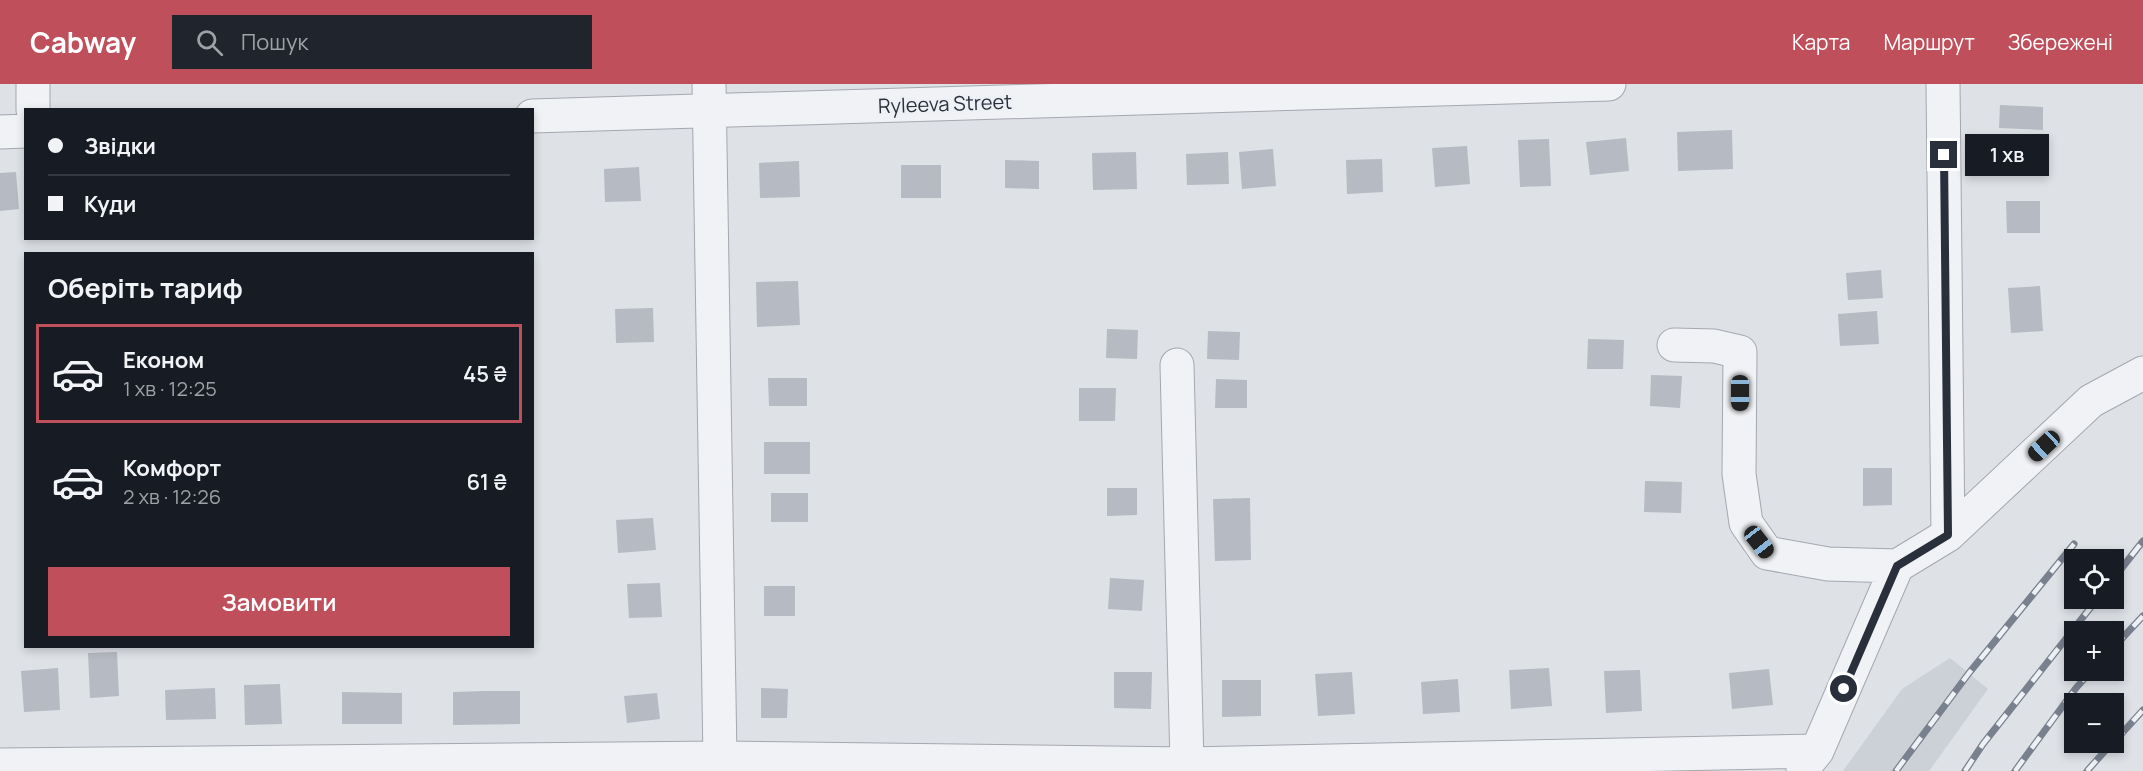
<!DOCTYPE html>
<html lang="uk">
<head>
<meta charset="utf-8">
<style>
  body { margin:0; font-family:Manrope,sans-serif; background:#20242c; color:#f1f3f6; height:100vh; display:flex; flex-direction:column; font-size:22px; white-space:nowrap }
  * { box-sizing:border-box; margin:0 }
  p { font-size:20px; color:#9ea1a6 }
  .icon { flex:none; width:33px; height:33px; fill:none; stroke:currentColor; stroke-width:2; stroke-linecap:round; stroke-linejoin:round }
  .map { position:relative; flex:1; overflow:hidden }
  .side { position:absolute; left:24px; top:168px; width:510px; height:396px; display:flex; flex-direction:column; background:#171b24; border-radius:0px; box-shadow:0 3px 9px #0003 }
  .side>* { flex:none }
  .top-card { position:absolute; left:24px; top:24px; width:510px; height:132px; border-radius:0px; box-shadow:0 3px 9px #0003; display:grid; align-content:center; height:132px; padding:0 24px; background:#171b24 }
  .buttons { position:absolute; left:2064px; top:465px; display:grid; gap:12px }
  .buttons a { display:grid; place-items:center; width:60px; height:60px; border-radius:0px; background:#171b24; box-shadow:0 3px 9px #0003; font-size:30px }
  .end { position:absolute; width:27px; height:27px; margin:-14px; border:8px solid #292f3b; background:#fff; box-shadow:0 0 0 3px #fff }
  .from { border-radius:50% }
  .bubble { position:absolute; height:42px; border-radius:0px; background:#171b24; box-shadow:0 3px 9px #0003; font-size:20px; font-weight:600; line-height:42px; text-align:center }
  .car { position:absolute; width:18px; height:36px; margin:-18px -9px; border-radius:8px; box-shadow:0 0 4px 2px #0007; background:linear-gradient(#222 24%,#8ab4d8 0 40%,#222 0 76%,#8ab4d8 0 86%,#222 0) }
  .top-card b { display:flex; align-items:center; gap:21px; height:57px; font-size:22px }
  .top-card b+b { border-top:2px solid #363941 }
  .top-card i { width:15px; height:15px; background:#f1f3f6 }
  ul { padding:0; list-style:none }
  li { display:flex; align-items:center; gap:18px; height:99px; margin:0 12px 9px; padding:0 12px; border:3px solid transparent; border-radius:0px }
  li div { flex:1 }
  li b { display:block; font-size:22px }
  li em { font-style:normal; font-weight:600 }
  li.active { border-color:#bf4f5b }
  li>.icon { width:54px; height:54px; stroke-width:1.5 }
  h2 { padding:0 24px; font-size:27px; line-height:72px }
  .action { display:flex; gap:12px; margin-top:auto; padding:12px 24px }
  .action a { flex:1; height:69px; border-radius:0px; background:#bf4f5b; color:#fff; font-size:24px; font-weight:600; line-height:69px; text-align:center }
  header { display:flex; align-items:center; gap:36px; box-sizing:border-box; height:84px; padding:0 30px; background:#bf4f5b; color:#fff }
  header strong { font-size:28px }
  nav { display:flex; gap:33px; margin-inline-start:auto; font-size:21px }
  .search { width:420px; height:54px; background:#20242c; display:flex; align-items:center; gap:15px; box-sizing:border-box; padding:0 21px; border-radius:0px; color:#9ea1a6; font-size:22px }
  .map>svg:first-child { display:block }
  .built { fill:#ccd0d7 }
  .building { fill:#b6bac2 }
  .lines { fill:none; stroke-linecap:round; stroke-linejoin:round }
  .minor-casing { stroke:#a4a8af; stroke-width:35 }
  .minor { stroke:#f0f2f5; stroke-width:33 }
  .rail-casing { stroke:#79808e; stroke-width:7 }
  .rail { stroke:#edf0f4; stroke-width:4.5; stroke-dasharray:14; stroke-linecap:butt }
  .route { stroke:#292f3b; stroke-width:8 }
  .labels { text-anchor:middle; stroke-width:4.5; stroke-linejoin:round; paint-order:stroke }
  .street-label { font-size:20px; fill:#292f3b; stroke:#edf0f4 }
</style>
</head>
<body>
<header>
<strong>Cabway</strong>
<div class="search"><svg class="icon" aria-label="search" viewBox="0 0 24 24"><circle cx="10" cy="10" r="6"/><path d="M15 15l6 6"/></svg>Пошук</div>
<nav><a>Карта</a><a>Маршрут</a><a>Збережені</a></nav>
</header>
<div class="map">
<svg width="2143" height="687" viewBox="0 0 2143 687">
  <rect width="100%" height="100%" fill="#dee1e6"/>
  <path class="built" d="M 1950,574 L 1988,605 L 1929,687 L 1843,687 L 1902,605 Z"/>
  <path class="building" d="M 2000,21 L 2043,23 L 2043,46 L 1999,44 Z
    M 1732,46 L 1733,85 L 1678,87 L 1677,48 Z
    M 1626,54 L 1629,87 L 1590,91 L 1586,58 Z
    M 1549,55 L 1551,102 L 1520,103 L 1518,56 Z
    M 1467,62 L 1470,100 L 1435,103 L 1432,64 Z
    M 1273,65 L 1276,102 L 1242,105 L 1239,68 Z
    M 1136,68 L 1137,105 L 1093,106 L 1092,69 Z
    M 1228,68 L 1229,100 L 1187,101 L 1186,70 Z
    M 1382,75 L 1383,108 L 1347,110 L 1346,76 Z
    M 1005,76 L 1039,77 L 1039,105 L 1005,104 Z
    M 799,77 L 800,113 L 760,114 L 759,79 Z
    M 901,81 L 941,81 L 941,114 L 901,114 Z
    M 639,83 L 641,117 L 605,118 L 604,85 Z
    M 16,88 L 19,125 L 0,127 L 0,89 Z
    M 2006,117 L 2040,117 L 2040,149 L 2007,149 Z
    M 1881,186 L 1883,214 L 1848,216 L 1846,189 Z
    M 798,197 L 800,241 L 757,243 L 756,198 Z
    M 2040,202 L 2043,247 L 2011,249 L 2008,204 Z
    M 653,224 L 654,258 L 616,259 L 615,225 Z
    M 1877,227 L 1879,260 L 1840,262 L 1838,230 Z
    M 1107,245 L 1138,246 L 1137,275 L 1106,274 Z
    M 1208,247 L 1240,248 L 1239,276 L 1207,275 Z
    M 1588,255 L 1624,256 L 1623,285 L 1587,285 Z
    M 1651,291 L 1682,292 L 1680,324 L 1650,322 Z
    M 768,294 L 807,294 L 807,322 L 769,322 Z
    M 1216,295 L 1247,296 L 1247,324 L 1215,324 Z
    M 1079,304 L 1116,304 L 1115,337 L 1079,337 Z
    M 764,358 L 810,358 L 810,390 L 764,390 Z
    M 1863,384 L 1892,384 L 1892,421 L 1863,422 Z
    M 1645,397 L 1682,398 L 1681,429 L 1644,428 Z
    M 1107,404 L 1137,404 L 1137,431 L 1107,432 Z
    M 771,409 L 808,409 L 808,438 L 771,438 Z
    M 1250,414 L 1251,476 L 1215,477 L 1213,415 Z
    M 653,434 L 656,466 L 618,469 L 616,436 Z
    M 1110,494 L 1144,496 L 1142,527 L 1108,525 Z
    M 660,499 L 662,533 L 629,534 L 627,500 Z
    M 764,502 L 795,502 L 795,532 L 764,532 Z
    M 117,568 L 119,612 L 90,614 L 88,569 Z
    M 58,584 L 60,626 L 24,628 L 21,587 Z
    M 1549,584 L 1552,622 L 1511,625 L 1509,586 Z
    M 1769,585 L 1773,621 L 1732,625 L 1729,589 Z
    M 1640,586 L 1642,627 L 1606,629 L 1604,587 Z
    M 1114,588 L 1152,588 L 1151,625 L 1114,624 Z
    M 1352,588 L 1355,630 L 1318,632 L 1315,590 Z
    M 1458,595 L 1460,628 L 1423,630 L 1421,598 Z
    M 1222,596 L 1261,596 L 1261,632 L 1222,633 Z
    M 280,600 L 282,640 L 245,641 L 244,601 Z
    M 215,604 L 216,635 L 166,636 L 165,606 Z
    M 761,604 L 788,605 L 787,634 L 761,634 Z
    M 485,607 L 520,607 L 520,640 L 453,641 L 453,608 Z
    M 342,608 L 402,609 L 402,640 L 342,640 Z
    M 657,609 L 660,635 L 627,639 L 624,612 Z"/>
  <g class="lines">
    <defs>
      <path id="minor" d="M 709,0 L 720,674
        M 1943,0 L 1948,451
        M 33,26 L 33,0
        M 532,32 L 1609,0
        M 0,48 L 26,47
        M 1674,261 L 1714,262 L 1740,268 L 1739,390 L 1746,439 L 1767,469 L 1828,480 L 1897,482
        M 1177,281 L 1187,680
        M 0,681 L 720,674 L 1187,680 L 1817,667
        M 1803,684 L 1817,667 L 1897,482 L 1948,451 L 2091,317 L 2143,289"/>
    </defs>
    <use href="#minor" class="minor-casing"/>
    <use href="#minor" class="minor"/>
    <defs>
      <path id="rail" d="M 2114,494 L 2143,457
        M 2114,563 L 2143,532
        M 2114,658 L 2143,626
        M 1896,687 L 1969,589 L 2074,460
        M 1965,687 L 1983,660 L 2098,514
        M 2015,687 L 2076,604 L 2092,586
        M 2087,687 L 2113,658"/>
    </defs>
    <use href="#rail" class="rail-casing"/>
    <use href="#rail" class="rail"/>
  </g>
  <g class="lines">
    <path class="route" d="M 1844,605 L 1897,482 L 1948,451 L 1944,71"/>
  </g>
  <g class="labels">
    <g class="street-label">
      <text transform="translate(945 20) rotate(-2)" y="7">Ryleeva Street</text>
    </g>
  </g>
</svg>
<div class="buttons">
<a><svg class="icon" aria-label="locate" viewBox="0 0 24 24"><circle cx="12" cy="12" r="6"/><path d="M12 2v4M12 18v4M2 12h4M18 12h4"/></svg></a>
<a>+</a>
<a>−</a>
</div>
<i class="end from" style="left:1844px;top:605px"></i>
<i class="end" style="left:1944px;top:71px"></i>
<div class="bubble" style="left:1965px;top:50px;width:84px">1 хв</div>
<i class="car" style="left:1740px;top:309px;rotate:180deg"></i>
<i class="car" style="left:2044px;top:362px;rotate:227deg"></i>
<i class="car" style="left:1759px;top:458px;rotate:142deg"></i>
<div class="top-card">
<b><i class="from"></i>Звідки</b>
<b><i></i>Куди</b>
</div>
<section class="side">
<h2>Оберіть тариф</h2>
<ul>
<li class="active"><svg class="icon" aria-label="car" viewBox="0 0 24 24"><path d="M5 17H2v-5l4-1 3-4h7l3 4 3 1v5h-3M9 17h6M6 11h13"/><circle cx="7" cy="17" r="2"/><circle cx="17" cy="17" r="2"/></svg><div><b>Економ</b><p>1 хв · 12:25</p></div><em>45 ₴</em></li>
<li><svg class="icon" aria-label="car" viewBox="0 0 24 24"><path d="M5 17H2v-5l4-1 3-4h7l3 4 3 1v5h-3M9 17h6M6 11h13"/><circle cx="7" cy="17" r="2"/><circle cx="17" cy="17" r="2"/></svg><div><b>Комфорт</b><p>2 хв · 12:26</p></div><em>61 ₴</em></li>
</ul>
<div class="action"><a>Замовити</a></div>
</section>
</div>
</body>
</html>
